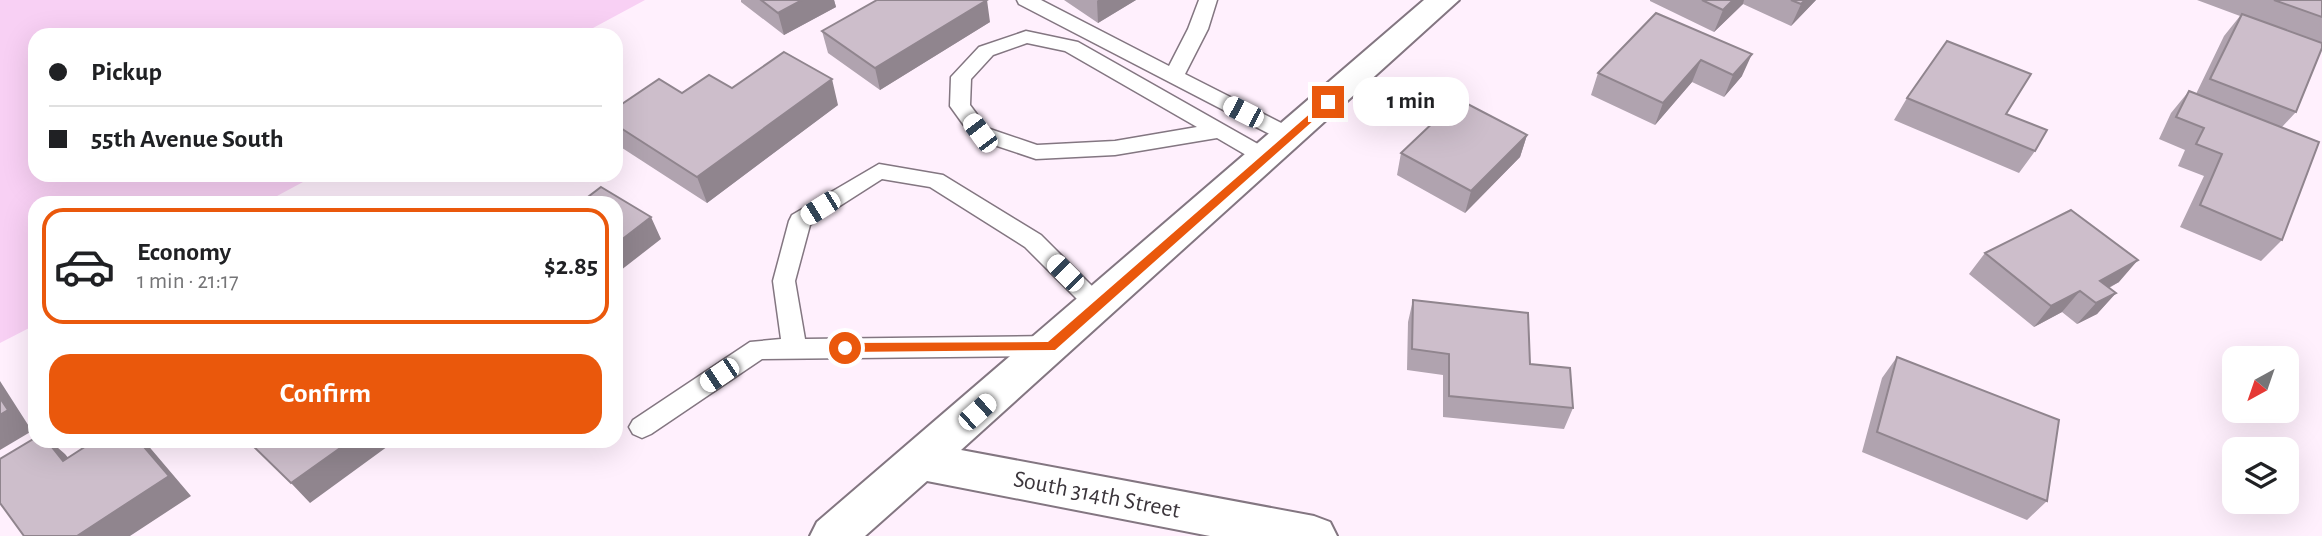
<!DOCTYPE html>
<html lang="en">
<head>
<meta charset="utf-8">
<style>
  body { margin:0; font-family:"Alegreya Sans",sans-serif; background:#f6f6f6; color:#202124; height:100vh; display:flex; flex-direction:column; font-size:26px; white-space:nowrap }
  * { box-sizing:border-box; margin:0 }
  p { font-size:23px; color:#757577 }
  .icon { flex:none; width:38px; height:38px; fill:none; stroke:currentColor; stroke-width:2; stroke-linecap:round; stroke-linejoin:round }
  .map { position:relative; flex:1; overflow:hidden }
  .details { position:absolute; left:28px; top:196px; width:595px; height:252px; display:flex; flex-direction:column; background:#fff; border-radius:21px; box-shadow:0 7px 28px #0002 }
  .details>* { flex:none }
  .hud { position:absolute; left:28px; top:28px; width:595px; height:154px; border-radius:21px; box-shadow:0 7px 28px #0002; display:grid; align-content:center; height:154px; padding:0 21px; background:#fff }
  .needle { width:46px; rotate:220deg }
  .buttons { position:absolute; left:2222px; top:346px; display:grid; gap:14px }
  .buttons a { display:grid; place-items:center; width:77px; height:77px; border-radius:14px; background:#fff; box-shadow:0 7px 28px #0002; font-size:35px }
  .end { position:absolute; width:32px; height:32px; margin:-16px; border:9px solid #ea580c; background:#fff; box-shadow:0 0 0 4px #fff }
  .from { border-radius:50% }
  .bubble { position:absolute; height:49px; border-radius:21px; background:#fff; box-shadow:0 7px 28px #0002; font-size:23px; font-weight:600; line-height:49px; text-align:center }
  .car { position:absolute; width:21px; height:42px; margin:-21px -10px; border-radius:9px; box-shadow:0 0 5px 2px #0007; background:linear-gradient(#fff 24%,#345 0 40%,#fff 0 76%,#345 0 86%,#fff 0) }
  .hud b { display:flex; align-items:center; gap:24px; height:66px; font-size:26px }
  .hud b+b { border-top:2px solid #e0e0e0 }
  .hud i { width:18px; height:18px; background:#202124 }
  ul { padding:12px 0 0; list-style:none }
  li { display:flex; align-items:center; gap:21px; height:116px; margin:0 14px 10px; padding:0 7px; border:4px solid transparent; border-radius:21px }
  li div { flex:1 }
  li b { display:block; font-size:26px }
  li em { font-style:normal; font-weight:600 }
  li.current { border-color:#ea580c }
  li>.icon { width:63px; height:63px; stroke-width:1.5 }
  .cta { display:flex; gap:14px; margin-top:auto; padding:14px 21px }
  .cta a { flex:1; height:80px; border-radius:21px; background:#ea580c; color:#fff; font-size:28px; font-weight:600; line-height:80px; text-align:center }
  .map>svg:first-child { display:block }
  .green { fill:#f8d0f4 }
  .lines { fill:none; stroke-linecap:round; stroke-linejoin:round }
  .service-casing { stroke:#837681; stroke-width:3 }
  .minor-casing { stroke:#837681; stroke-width:4 }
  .service { fill:#fff; fill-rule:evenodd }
  .minor { fill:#fff; fill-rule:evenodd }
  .wall { fill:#b0a3af }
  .shaded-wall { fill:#90858e }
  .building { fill:#cdbecb; stroke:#90858e; stroke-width:2 }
  .route { fill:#ea580c }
  .labels { text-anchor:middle; stroke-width:5; stroke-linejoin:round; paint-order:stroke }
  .street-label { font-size:24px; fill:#3c363c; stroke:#fff }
</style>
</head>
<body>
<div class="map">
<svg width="2322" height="536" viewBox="0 0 2322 536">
  <rect width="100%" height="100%" fill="#fff0fd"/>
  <path class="green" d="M 0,0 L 645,0 L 580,35 L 35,35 L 35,175 L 316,175 L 264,203 L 35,203 L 35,325 L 0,343 Z"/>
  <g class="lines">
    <defs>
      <path id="service" d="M 1017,0 L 1041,0 L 1169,66 L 1188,29 L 1199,0 L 1217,0 L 1208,29 L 1185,74 L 1297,131 L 1300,136 L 1297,141 L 1283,141 L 1019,4 Z
        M 1026,31 L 1078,42 L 1272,152 L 1276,157 L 1272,162 L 1265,164 L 1258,162 L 1217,138 L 1115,155 L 1036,159 L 973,138 L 950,106 L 951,77 L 979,47 ZM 1027,43 L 1065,51 L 1197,127 L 1115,141 L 1037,145 L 987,128 L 970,105 L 971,79 L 993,55 Z
        M 879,164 L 943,175 L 1041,235 L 1105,299 L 1109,305 L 1105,311 L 1097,314 L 1089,311 L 1025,247 L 930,187 L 882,179 L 810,225 L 795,281 L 805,339 L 1051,336 L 1059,339 L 1063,346 L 1059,353 L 1051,356 L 762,359 L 651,434 L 642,438 L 633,434 L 629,427 L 633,420 L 750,342 L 781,339 L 773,281 L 789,221 L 792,215 Z"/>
      <path id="minor" d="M 1424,0 L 1459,0 L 961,450 L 1314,516 L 1330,522 L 1337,536 L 1210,536 L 927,481 L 865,536 L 810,536 L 817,522 Z"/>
    </defs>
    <use href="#service" class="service-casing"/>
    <use href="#minor" class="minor-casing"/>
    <use href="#service" class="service"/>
    <use href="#minor" class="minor"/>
  </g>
  <path class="wall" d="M 741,0 L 834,0 L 836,7 L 784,35 L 741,2 Z
    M 1064,0 L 1136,0 L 1098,23 Z
    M 1650,0 L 1816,0 L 1791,26 L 1743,4 L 1714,32 L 1650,1 Z
    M 2197,0 L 2322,0 L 2322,48 L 2296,112 L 2282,127 L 2282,240 L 2261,261 L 2180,227 L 2204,176 L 2178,166 L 2185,150 L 2159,139 L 2171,113 L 2189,91 L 2196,94 L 2224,36 L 2240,16 Z
    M 1656,13 L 1742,76 L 1724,97 L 1692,82 L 1655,125 L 1591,95 L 1598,73 Z
    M 990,22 L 880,90 L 828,53 L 822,31 Z
    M 732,88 L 838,105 L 707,203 L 616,144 L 616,108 L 682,93 Z
    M 1907,98 L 2006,114 L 2035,151 L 2019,173 L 1894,120 Z
    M 1527,135 L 1520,157 L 1465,213 L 1397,175 L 1401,153 Z
    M 1985,253 L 2119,282 L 2109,288 L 2116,293 L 2097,314 L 2077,324 L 2062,312 L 2034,327 L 1969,274 Z
    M 1413,300 L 1530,364 L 1573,408 L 1564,429 L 1443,417 L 1443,375 L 1407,370 L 1408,322 Z
    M 1897,357 L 2047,501 L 2027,520 L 1862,452 L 1882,378 Z"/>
  <path class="shaded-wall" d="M 802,0 L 834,0 L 836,7 L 784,35 L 778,13 Z
    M 987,0 L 990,22 L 880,90 L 875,68 Z
    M 1098,0 L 1136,0 L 1098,23 L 1097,1 Z
    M 1733,0 L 1744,0 L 1743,4 L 1714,32 L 1723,10 Z
    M 1805,0 L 1816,0 L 1791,26 L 1801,4 Z
    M 1752,54 L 1742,76 L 1724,97 L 1733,75 Z
    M 1701,60 L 1692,82 L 1655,125 L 1663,103 Z
    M 832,79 L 838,105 L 707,203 L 697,177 Z
    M 1527,135 L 1520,157 L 1465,213 L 1471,191 Z
    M 651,217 L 661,239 L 616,274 L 616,244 Z
    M 2138,260 L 2119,282 L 2089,298 L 2100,281 Z
    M 2080,291 L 2062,312 L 2034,327 L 2051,306 Z
    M 2116,293 L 2097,314 L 2077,324 L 2096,303 Z
    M 0,381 L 32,431 L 0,450 Z
    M 47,441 L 50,441 L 65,454 L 87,481 L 63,461 Z
    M 139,441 L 144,441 L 146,443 L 191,496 L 130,536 L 77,536 Z
    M 350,441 L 395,441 L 310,503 L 291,483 Z"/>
  <path class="building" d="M 761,0 L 802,0 L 778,13 Z
    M 877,0 L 987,0 L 875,68 L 822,31 Z
    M 1702,0 L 1733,0 L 1723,10 Z
    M 1791,0 L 1805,0 L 1801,4 Z
    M 2274,0 L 2322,0 L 2322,17 Z
    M 1656,13 L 1752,54 L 1733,75 L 1701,60 L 1663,103 L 1598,73 Z
    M 2242,14 L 2322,43 L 2322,48 L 2296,112 L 2210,79 Z
    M 1947,41 L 2031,74 L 2006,114 L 2047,130 L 2035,151 L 1907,98 Z
    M 784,52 L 832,79 L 697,177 L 616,125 L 616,108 L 659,79 L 682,93 L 709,75 L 732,88 Z
    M 2189,91 L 2319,142 L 2282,240 L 2200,205 L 2222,154 L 2196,144 L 2204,128 L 2176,117 Z
    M 1458,99 L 1527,135 L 1471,191 L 1401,153 Z
    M 601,187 L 651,217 L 616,244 L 616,203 L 580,203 Z
    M 2071,210 L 2138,260 L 2100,281 L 2116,293 L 2096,303 L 2080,291 L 2051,306 L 1985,253 Z
    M 1413,300 L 1528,313 L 1530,364 L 1570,368 L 1573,408 L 1449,396 L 1449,354 L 1412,349 Z
    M 1897,357 L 2059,420 L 2047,501 L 1877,432 Z
    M 0,398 L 8,410 L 0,415 Z
    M 35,438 L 35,441 L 47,441 L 63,461 L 94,441 L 139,441 L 169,476 L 77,536 L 24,536 L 0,503 L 0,459 Z
    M 248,441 L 350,441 L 291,483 Z"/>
  <path class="route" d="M 1328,98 L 1333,102 L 1332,104 L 1055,350 L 845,352 L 839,348 L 845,343 L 1048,342 Z"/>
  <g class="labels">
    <g class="street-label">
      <text transform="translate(1097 494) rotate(11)" y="8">South 314th Street</text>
    </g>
  </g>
</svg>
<div class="buttons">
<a><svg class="needle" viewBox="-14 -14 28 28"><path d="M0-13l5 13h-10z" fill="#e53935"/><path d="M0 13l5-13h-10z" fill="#757577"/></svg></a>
<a><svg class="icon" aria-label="layers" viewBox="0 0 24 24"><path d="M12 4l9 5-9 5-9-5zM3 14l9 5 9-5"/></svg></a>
</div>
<i class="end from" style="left:845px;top:348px"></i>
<i class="end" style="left:1328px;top:102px"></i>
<div class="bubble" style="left:1353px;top:77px;width:116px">1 min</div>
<i class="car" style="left:1243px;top:112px;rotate:297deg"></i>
<i class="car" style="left:980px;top:133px;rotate:323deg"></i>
<i class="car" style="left:820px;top:208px;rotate:238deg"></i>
<i class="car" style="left:1065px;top:273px;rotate:315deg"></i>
<i class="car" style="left:719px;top:375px;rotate:236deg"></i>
<i class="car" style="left:977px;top:412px;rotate:48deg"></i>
<div class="hud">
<b><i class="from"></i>Pickup</b>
<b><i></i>55th Avenue South</b>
</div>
<section class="details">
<ul>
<li class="current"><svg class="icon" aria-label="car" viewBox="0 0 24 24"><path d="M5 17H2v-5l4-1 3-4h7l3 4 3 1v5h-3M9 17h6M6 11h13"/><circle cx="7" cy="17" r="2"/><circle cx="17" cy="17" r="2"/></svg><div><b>Economy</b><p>1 min · 21:17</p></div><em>$2.85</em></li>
</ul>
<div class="cta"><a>Confirm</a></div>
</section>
</div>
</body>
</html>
